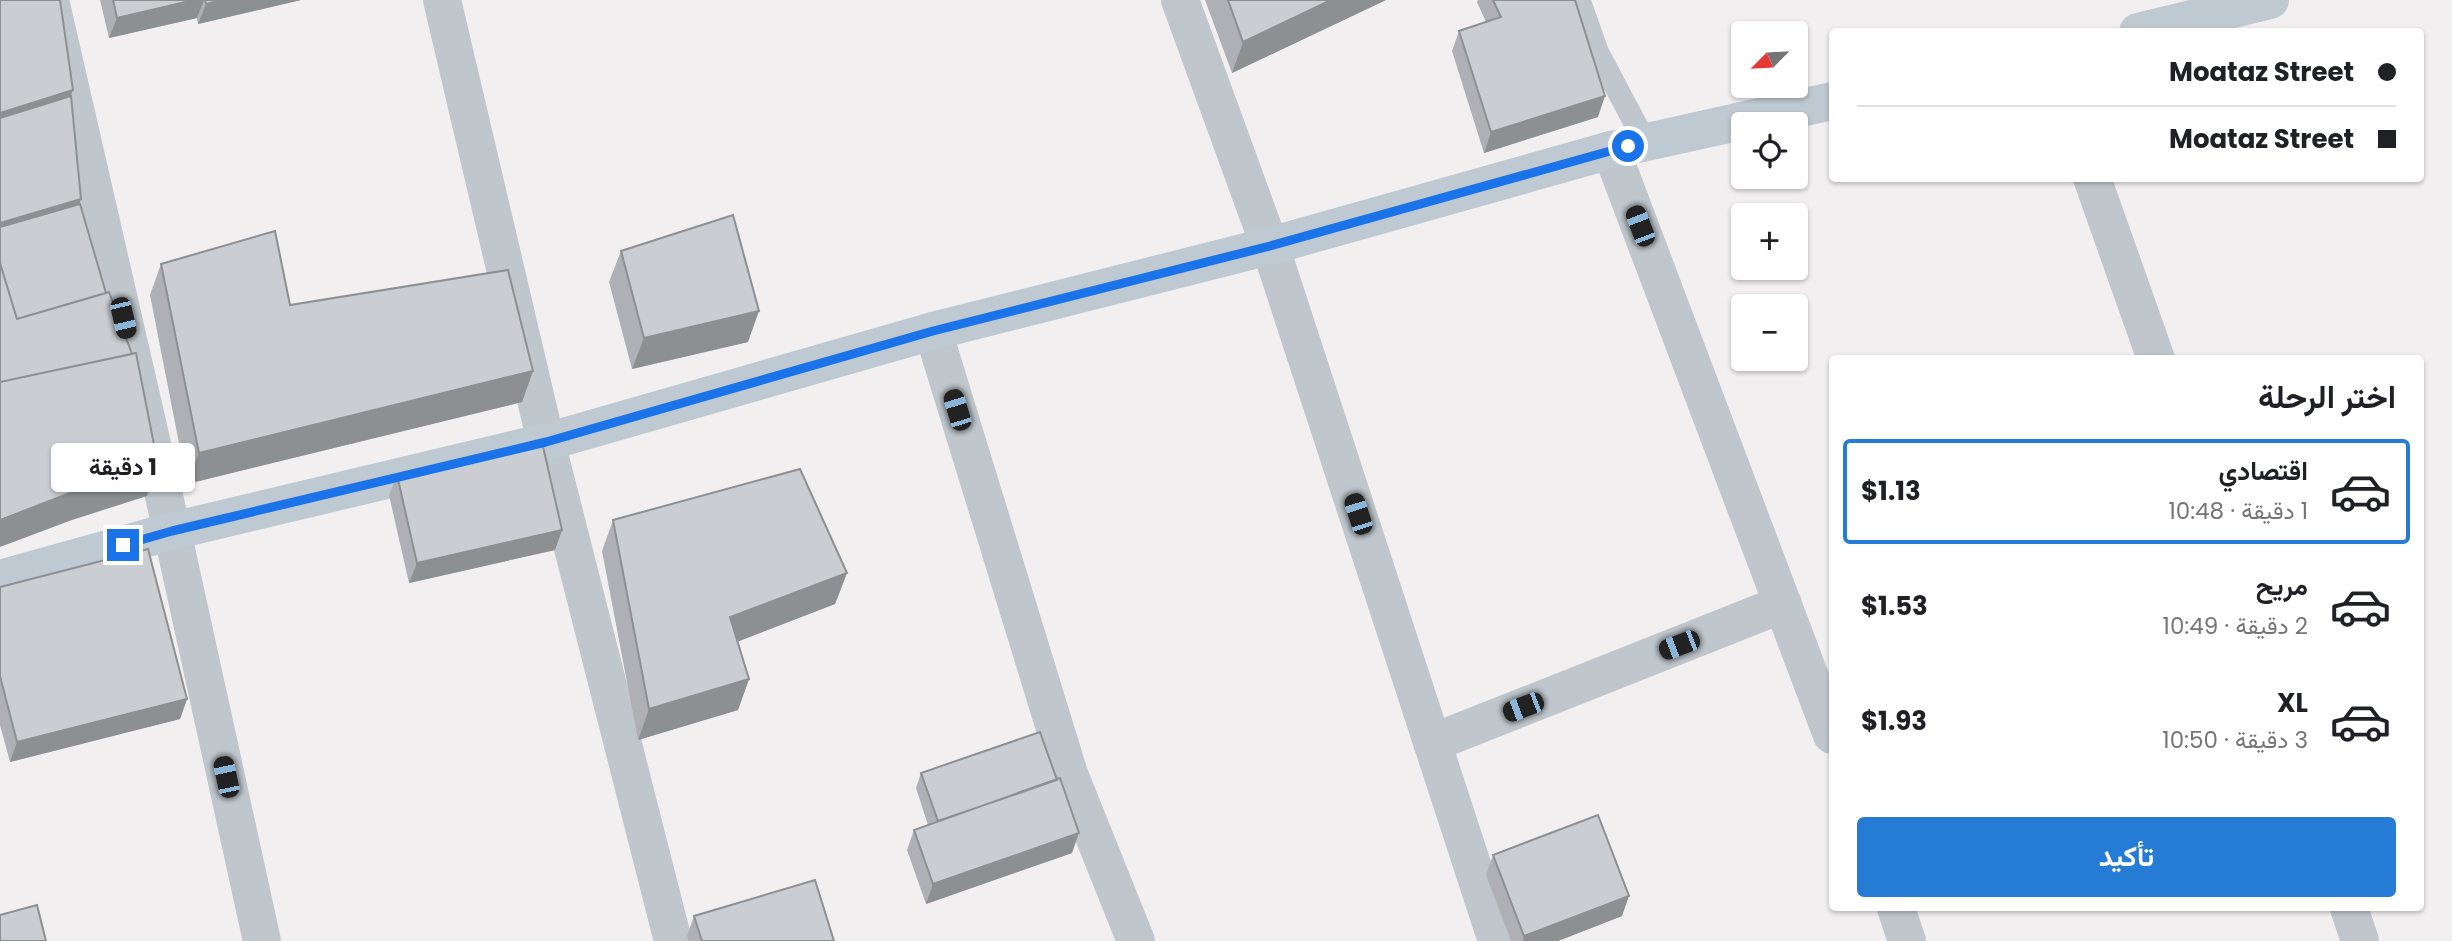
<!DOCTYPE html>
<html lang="ar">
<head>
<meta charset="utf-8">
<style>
  body { margin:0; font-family:Poppins,Vazirmatn,sans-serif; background:#f6f6f6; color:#202124; direction:rtl; height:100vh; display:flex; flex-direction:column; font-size:26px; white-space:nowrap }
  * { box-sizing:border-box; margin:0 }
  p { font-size:23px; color:#757577 }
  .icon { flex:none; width:38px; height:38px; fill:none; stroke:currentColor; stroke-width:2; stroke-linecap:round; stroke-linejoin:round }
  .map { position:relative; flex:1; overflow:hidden; direction:ltr }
  .drawer { position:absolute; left:1829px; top:355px; width:595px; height:556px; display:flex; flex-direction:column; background:#fff; border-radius:7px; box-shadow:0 2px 5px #0004; direction:rtl }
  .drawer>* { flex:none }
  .hud { position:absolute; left:1829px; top:28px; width:595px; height:154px; border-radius:7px; box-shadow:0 2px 5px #0004; direction:rtl; display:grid; align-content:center; height:154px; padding:0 28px; background:#fff }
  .needle { width:46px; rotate:246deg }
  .fabs { position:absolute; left:1731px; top:21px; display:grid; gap:14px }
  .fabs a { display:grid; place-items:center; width:77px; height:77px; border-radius:7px; background:#fff; box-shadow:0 2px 5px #0004; font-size:35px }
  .end { position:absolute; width:32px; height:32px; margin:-16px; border:9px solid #1a73e8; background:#fff; box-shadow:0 0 0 4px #fff }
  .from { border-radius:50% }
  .bubble { position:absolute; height:49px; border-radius:7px; background:#fff; box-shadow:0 2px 5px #0004; font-size:23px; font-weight:700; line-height:49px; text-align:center; direction:rtl }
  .car { position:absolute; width:21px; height:42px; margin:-21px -10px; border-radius:9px; box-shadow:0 0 5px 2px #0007; background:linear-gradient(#222 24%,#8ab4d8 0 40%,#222 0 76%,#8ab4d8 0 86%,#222 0) }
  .hud b { display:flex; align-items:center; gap:24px; height:66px; font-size:26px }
  .hud b+b { border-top:2px solid #e0e0e0 }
  .hud i { width:18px; height:18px; background:#202124 }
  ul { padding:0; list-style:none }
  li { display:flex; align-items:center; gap:21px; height:105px; margin:0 14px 10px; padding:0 14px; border:4px solid transparent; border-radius:7px }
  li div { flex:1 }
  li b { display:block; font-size:26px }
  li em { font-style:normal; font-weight:700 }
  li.current { border-color:#267bd5 }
  li>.icon { width:63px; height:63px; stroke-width:1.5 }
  h2 { padding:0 28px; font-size:32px; line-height:84px }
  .primary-button { display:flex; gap:14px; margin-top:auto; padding:14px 28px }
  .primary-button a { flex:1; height:80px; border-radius:7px; background:#267bd5; color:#fff; font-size:28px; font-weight:700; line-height:80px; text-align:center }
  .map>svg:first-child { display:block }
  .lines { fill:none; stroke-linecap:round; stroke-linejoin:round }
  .lane { stroke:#bfc7cd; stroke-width:23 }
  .street { stroke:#bfc7cd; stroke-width:38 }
  .secondary { stroke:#bec9d2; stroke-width:38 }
  .wall { fill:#aeb0b5 }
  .shaded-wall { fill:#8d9093 }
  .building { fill:#cacdd2; stroke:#8d9093; stroke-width:2 }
  .route { stroke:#1a73e8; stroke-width:9 }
</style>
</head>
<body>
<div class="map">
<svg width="2452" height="941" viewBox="0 0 2452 941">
  <rect width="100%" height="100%" fill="#f2eff0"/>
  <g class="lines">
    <path class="lane" d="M 1579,0 L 1597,51 L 1645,142"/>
    <path class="street" d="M 50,0 L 172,531 L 262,941
      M 442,0 L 546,442 L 673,941
      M 1180,0 L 1275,261 L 1497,941
      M 1611,150 L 1832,735
      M 2092,178 L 2156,359
      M 933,331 L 1069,774 L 1136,941
      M 1432,743 L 1783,604
      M 1896,908 L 1907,941
      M 2349,908 L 2360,941"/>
    <path class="secondary" d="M 2138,32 L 2270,0
      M 0,579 L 172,531 L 546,442 L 933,331 L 1270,246 L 1611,150 L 1832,101"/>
  </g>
  <path class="wall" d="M 100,0 L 301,0 L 198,24 L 197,18 L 109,38 Z
    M 1205,0 L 1386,0 L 1232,73 Z
    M 1478,0 L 1575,0 L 1598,117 L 1484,153 L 1452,51 L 1459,31 L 1486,22 L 1477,2 Z
    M 621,251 L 748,342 L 632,369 L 609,282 Z
    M 161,264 L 290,305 L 533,371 L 522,402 L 187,484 L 150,295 Z
    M 397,475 L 562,530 L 555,550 L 409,583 L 389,495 Z
    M 613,520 L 847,573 L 835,604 L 738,641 L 749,679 L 738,710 L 638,740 L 602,551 Z
    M 0,587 L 187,699 L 180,719 L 10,762 L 0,725 Z
    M 921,773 L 1072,853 L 926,904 L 907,850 L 914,830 L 928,825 L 916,788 Z
    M 1493,855 L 1622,916 L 1558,941 L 1511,941 L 1486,875 Z
    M 694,916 L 834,941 L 688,941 L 687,936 Z"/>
  <path class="shaded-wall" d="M 194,0 L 204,0 L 197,18 L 109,38 L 117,18 Z
    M 222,0 L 301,0 L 198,24 L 206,4 Z
    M 1331,0 L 1386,0 L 1232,73 L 1243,42 Z
    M 73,90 L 61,121 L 0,140 L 0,113 Z
    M 1605,96 L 1598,117 L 1484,153 L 1491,132 Z
    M 81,199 L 72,224 L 0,245 L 0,223 Z
    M 759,311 L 748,342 L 632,369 L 644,338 Z
    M 533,371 L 522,402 L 187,484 L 199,453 Z
    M 158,465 L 147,496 L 72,520 L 0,547 L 0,520 L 83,488 Z
    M 562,530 L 555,550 L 409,583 L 417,563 Z
    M 847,573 L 835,604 L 719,649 L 730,617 Z
    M 749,679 L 738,710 L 638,740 L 649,709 Z
    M 187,699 L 180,719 L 10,762 L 17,742 Z
    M 1079,833 L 1072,853 L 926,904 L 933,884 Z
    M 1629,896 L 1622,916 L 1558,941 L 1523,941 L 1524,936 Z"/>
  <path class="building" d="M 0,0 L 60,0 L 73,90 L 0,113 Z
    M 113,0 L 194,0 L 117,18 Z
    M 205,0 L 222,0 L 206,4 Z
    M 1228,0 L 1331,0 L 1243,42 Z
    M 1493,0 L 1575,0 L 1605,96 L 1491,132 L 1459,31 L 1501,17 Z
    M 71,96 L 81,199 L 0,223 L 0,118 Z
    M 80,204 L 106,293 L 17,319 L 0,263 L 0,227 Z
    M 733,215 L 759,311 L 644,338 L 621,251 Z
    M 275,231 L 290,305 L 508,270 L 533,371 L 199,453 L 161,264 Z
    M 0,263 L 17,319 L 109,292 L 132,354 L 0,382 Z
    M 136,353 L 158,465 L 83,488 L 0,520 L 0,382 Z
    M 542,442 L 562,530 L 417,563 L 397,475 Z
    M 800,469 L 847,573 L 730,617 L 749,679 L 649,709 L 613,520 Z
    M 148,549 L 187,699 L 17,742 L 0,676 L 0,587 Z
    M 1040,732 L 1057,780 L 938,821 L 921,773 Z
    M 1060,778 L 1079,833 L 933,884 L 914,830 Z
    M 1598,815 L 1629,896 L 1524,936 L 1493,855 Z
    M 815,880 L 834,941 L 702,941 L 694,916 Z
    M 37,905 L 46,941 L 0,941 L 0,915 Z"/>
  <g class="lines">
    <path class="route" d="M 123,545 L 172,531 L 546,442 L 933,331 L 1270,246 L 1628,146"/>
  </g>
</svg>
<div class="fabs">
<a><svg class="needle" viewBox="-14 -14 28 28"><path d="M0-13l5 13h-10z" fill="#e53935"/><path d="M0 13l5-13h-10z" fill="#757577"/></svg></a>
<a><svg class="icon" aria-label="locate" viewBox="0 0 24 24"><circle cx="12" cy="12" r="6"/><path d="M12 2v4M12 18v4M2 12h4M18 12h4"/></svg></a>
<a>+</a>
<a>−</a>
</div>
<i class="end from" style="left:1628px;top:146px"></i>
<i class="end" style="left:123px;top:545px"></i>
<div class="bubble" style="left:51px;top:443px;width:144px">1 دقيقة</div>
<i class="car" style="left:1640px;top:226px;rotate:339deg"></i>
<i class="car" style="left:123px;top:318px;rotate:167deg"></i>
<i class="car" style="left:957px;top:410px;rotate:343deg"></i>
<i class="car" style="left:1358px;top:514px;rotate:342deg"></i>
<i class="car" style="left:1679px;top:645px;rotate:249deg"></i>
<i class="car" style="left:1523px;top:707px;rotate:249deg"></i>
<i class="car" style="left:226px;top:777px;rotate:348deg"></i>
<div class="hud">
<b><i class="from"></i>Moataz Street</b>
<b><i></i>Moataz Street</b>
</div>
<section class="drawer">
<h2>اختر الرحلة</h2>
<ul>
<li class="current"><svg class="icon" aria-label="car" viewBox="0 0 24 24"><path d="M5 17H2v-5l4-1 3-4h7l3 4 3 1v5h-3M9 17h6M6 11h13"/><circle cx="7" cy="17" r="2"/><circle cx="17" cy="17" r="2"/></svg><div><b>اقتصادي</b><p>1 دقيقة · 10:48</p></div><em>$1.13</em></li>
<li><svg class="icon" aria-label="car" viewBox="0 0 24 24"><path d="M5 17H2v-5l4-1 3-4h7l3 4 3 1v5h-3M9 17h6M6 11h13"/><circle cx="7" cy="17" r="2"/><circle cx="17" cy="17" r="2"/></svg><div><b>مريح</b><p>2 دقيقة · 10:49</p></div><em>$1.53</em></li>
<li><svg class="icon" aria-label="car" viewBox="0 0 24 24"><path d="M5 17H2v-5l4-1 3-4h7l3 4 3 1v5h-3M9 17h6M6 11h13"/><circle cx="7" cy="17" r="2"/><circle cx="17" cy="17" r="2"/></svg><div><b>XL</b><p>3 دقيقة · 10:50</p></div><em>$1.93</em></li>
</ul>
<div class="primary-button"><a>تأكيد</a></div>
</section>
</div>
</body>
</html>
